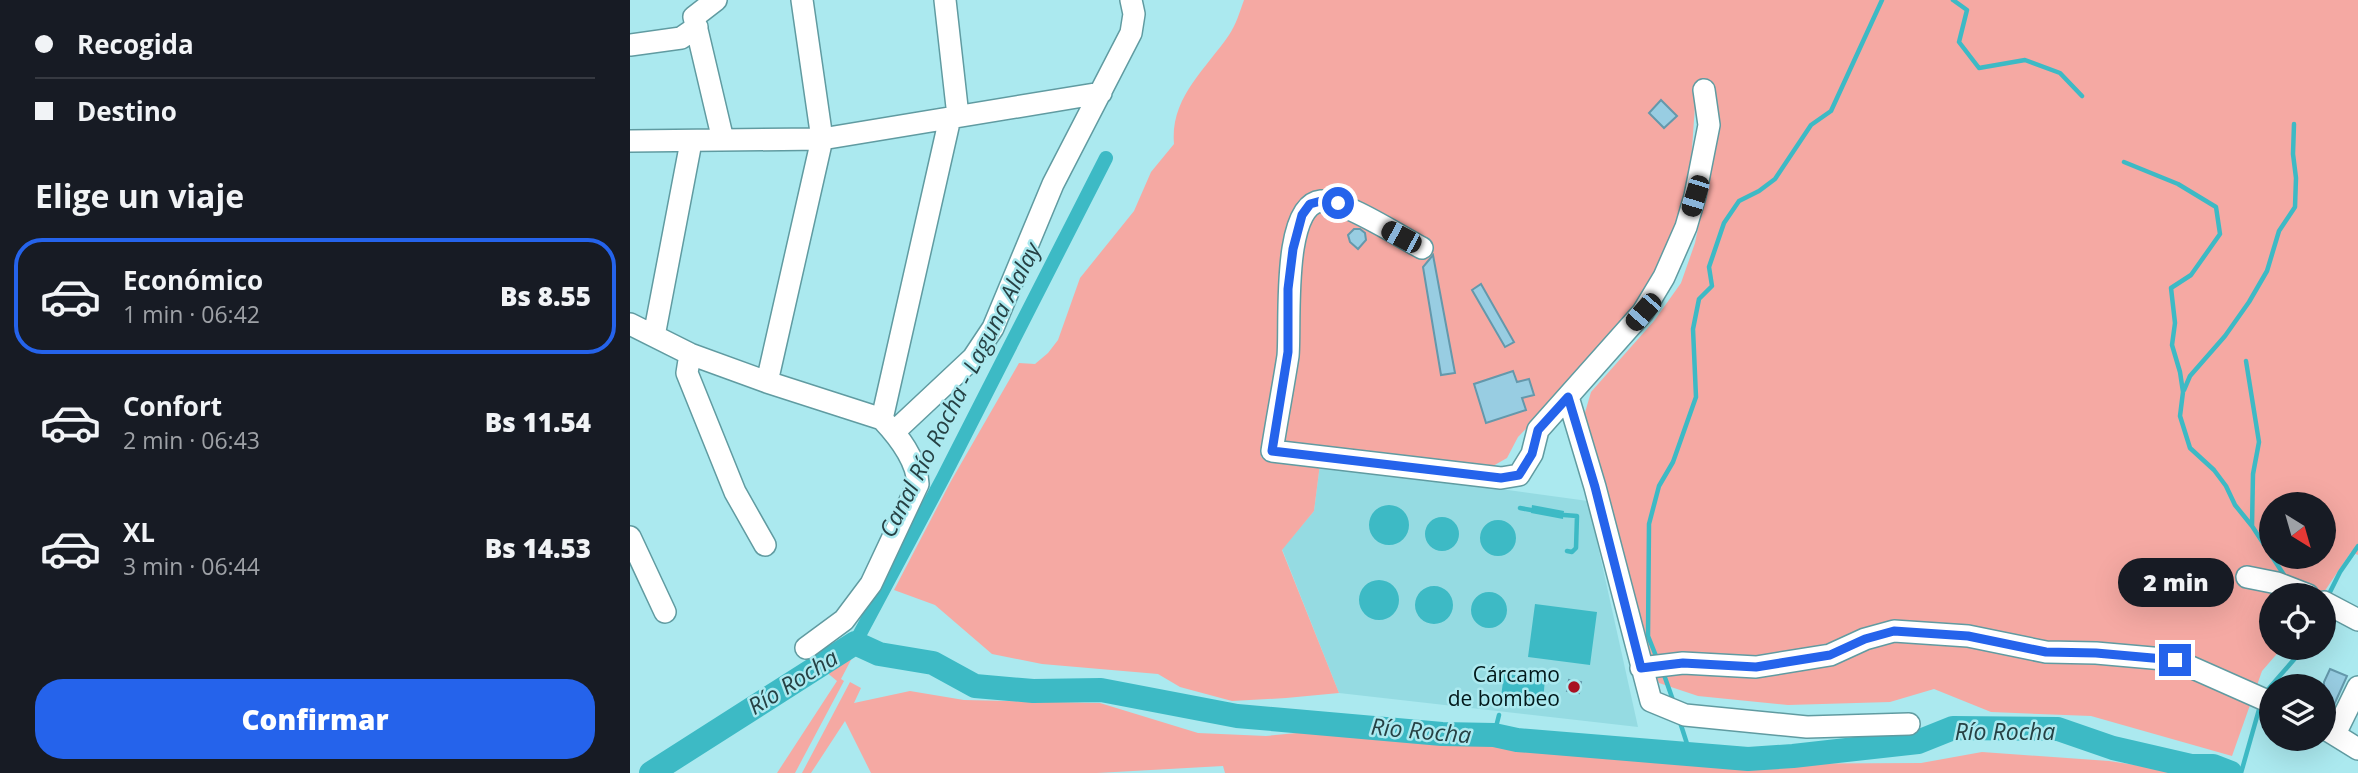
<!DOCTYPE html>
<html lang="es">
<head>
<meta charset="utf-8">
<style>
  body { margin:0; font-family:"Open Sans",sans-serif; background:#242831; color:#f1f3f6; height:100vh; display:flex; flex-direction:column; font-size:26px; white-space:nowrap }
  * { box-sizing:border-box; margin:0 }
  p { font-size:23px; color:#9ea1a6 }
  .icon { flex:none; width:38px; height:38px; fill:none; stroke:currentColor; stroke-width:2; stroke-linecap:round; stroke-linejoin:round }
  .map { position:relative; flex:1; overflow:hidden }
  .drawer { display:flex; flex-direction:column; background:#171b24; width:630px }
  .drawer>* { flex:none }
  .guide { display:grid; align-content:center; height:154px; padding:0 35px; background:#171b24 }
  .needle { width:46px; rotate:143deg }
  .fabs { position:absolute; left:1629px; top:492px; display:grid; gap:14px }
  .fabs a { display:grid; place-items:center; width:77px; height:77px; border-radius:50%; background:#171b24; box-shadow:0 7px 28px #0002; font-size:35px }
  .end { position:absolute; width:32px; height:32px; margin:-16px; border:9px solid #2563eb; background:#fff; box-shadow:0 0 0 4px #fff }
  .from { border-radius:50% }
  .bubble { position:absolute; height:49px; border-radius:24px; background:#171b24; box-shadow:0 7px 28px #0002; font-size:23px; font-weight:800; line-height:49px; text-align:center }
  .car { position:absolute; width:21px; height:42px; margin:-21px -10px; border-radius:9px; box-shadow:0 0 5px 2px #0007; background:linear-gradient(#222 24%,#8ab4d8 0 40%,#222 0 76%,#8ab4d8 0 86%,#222 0) }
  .guide b { display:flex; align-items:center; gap:24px; height:66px; font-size:26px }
  .guide b+b { border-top:2px solid #363941 }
  .guide i { width:18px; height:18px; background:#f1f3f6 }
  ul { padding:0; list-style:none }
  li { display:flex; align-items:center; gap:21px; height:116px; margin:0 14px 10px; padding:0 21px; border:4px solid transparent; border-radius:28px }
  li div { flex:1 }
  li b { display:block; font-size:26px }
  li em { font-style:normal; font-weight:800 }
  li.current { border-color:#2563eb }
  li>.icon { width:63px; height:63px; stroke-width:1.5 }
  h2 { padding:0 35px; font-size:32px; line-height:84px }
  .action { display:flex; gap:14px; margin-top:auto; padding:14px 35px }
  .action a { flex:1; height:80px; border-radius:28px; background:#2563eb; color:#fff; font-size:28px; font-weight:800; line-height:80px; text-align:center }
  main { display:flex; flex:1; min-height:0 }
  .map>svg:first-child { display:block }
  .built { fill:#95dbe2 }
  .green { fill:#f5a9a3; fill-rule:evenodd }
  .water { fill:#3dbac5 }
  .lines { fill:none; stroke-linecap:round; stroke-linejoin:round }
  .stream { stroke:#3dbac5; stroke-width:4.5 }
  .canal { stroke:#3dbac5; stroke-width:14 }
  .river { stroke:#3dbac5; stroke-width:24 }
  .building { fill:#98cde2; stroke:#6498ab; stroke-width:2 }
  .minor-casing { stroke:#609ba1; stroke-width:24 }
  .minor { stroke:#fff; stroke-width:21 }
  .route { stroke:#2563eb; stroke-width:9 }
  .poi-dot { fill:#a81122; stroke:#abe9ef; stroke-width:2.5 }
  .labels { text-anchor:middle; stroke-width:5; stroke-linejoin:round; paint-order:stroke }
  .poi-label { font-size:21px; fill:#01181a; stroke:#abe9ef; text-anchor:end }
  .water-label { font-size:23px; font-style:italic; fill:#264144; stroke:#abe9ef }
</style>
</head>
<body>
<main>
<section class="drawer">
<div class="guide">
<b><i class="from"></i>Recogida</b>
<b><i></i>Destino</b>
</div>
<h2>Elige un viaje</h2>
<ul>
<li class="current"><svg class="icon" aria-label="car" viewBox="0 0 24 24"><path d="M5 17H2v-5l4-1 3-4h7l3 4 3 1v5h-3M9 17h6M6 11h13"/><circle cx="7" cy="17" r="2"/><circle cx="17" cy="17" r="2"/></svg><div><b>Económico</b><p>1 min · 06:42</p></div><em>Bs 8.55</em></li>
<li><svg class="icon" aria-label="car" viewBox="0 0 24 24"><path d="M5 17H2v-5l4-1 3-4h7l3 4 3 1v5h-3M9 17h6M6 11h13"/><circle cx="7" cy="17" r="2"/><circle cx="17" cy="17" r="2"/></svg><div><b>Confort</b><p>2 min · 06:43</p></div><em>Bs 11.54</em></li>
<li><svg class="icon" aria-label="car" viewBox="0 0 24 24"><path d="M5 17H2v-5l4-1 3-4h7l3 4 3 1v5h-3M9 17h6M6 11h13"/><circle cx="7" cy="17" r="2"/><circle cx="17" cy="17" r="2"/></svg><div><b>XL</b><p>3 min · 06:44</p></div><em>Bs 14.53</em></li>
</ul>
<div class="action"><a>Confirmar</a></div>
</section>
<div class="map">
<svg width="1728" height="773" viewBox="0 0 1728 773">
  <rect width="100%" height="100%" fill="#abe9ef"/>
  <path class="built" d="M 690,464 L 958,501 L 1008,727 L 709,693 L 652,549 L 684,511 Z"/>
  <path class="green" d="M 614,0 L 1728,0 L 1728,555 L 1721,552 L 1692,595 L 1642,595 L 1642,648 L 1652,648 L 1632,671 L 1602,756 L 1461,716 L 1361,712 L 1304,689 L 1260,702 L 1158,705 L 1068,696 L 1029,683 L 1020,659 L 954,416 L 961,392 L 1024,321 L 1051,283 L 1065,243 L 1083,156 L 1065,106 L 1059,191 L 1054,221 L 1005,311 L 944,380 L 888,437 L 877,458 L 863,466 L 830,464 L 755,458 L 635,438 L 631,457 L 690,464 L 684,511 L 652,550 L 709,693 L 656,698 L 602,701 L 550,687 L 528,674 L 412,664 L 362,654 L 305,605 L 264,590 L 321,481 L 389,363 L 405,364 L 418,353 L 428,340 L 450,278 L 504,211 L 521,172 L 544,144 C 540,98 575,70 599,35 C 606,25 610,11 614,0 ZM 1642,504 L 1694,504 L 1694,556 L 1642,556 Z
    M 222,658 L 211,679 L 214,681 L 165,773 L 147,773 L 207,681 L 195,671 Z
    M 220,682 L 231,688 L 224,703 L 280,691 L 334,700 L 470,703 L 568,733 L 636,736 L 688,731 L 742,736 L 760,731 L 800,740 L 897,744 L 1101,764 L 1291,763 L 1352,752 L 1479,761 L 1558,773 L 595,773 L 593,766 L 467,773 L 241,773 L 215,721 L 181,773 L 172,773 Z"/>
  <path class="water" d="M739 525a20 20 0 1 1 40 0a20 20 0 1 1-40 0Z
    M 902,505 L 934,511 L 933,519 L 901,513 Z
    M795 534a17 17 0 1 1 34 0a17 17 0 1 1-34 0Z
    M850 538a18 18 0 1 1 36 0a18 18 0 1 1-36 0Z
    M729 600a20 20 0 1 1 40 0a20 20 0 1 1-40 0Z
    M785 605a19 19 0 1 1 38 0a19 19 0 1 1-38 0Z
    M841 610a18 18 0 1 1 36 0a18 18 0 1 1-36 0Z
    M 905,604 L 967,612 L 960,665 L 898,657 Z
    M 874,674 L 915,678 L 913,702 L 871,697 Z"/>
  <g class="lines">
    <path class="stream" d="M 1323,0 L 1337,10 L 1329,42 L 1349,68 L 1395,60 L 1430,73 L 1452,96
      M 1494,162 L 1548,184 L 1586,207 L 1590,234 L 1561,275 L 1541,288 L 1545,323 L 1542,345 L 1550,372 L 1553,392 L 1550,416 L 1560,448 L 1584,470 L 1596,486 L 1605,505 L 1622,526 L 1656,578
      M 1616,361 L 1629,442 L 1623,474 L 1622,526
      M 1554,390 L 1560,376 L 1595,336 L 1619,302 L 1637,271 L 1649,231 L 1665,207 L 1666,178 L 1663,154 L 1664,124
      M 890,508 L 901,510
      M 934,515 L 947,516 L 946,548 L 942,552 L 937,551
      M 1698,596 L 1710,572 L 1728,546
      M 1028,661 L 1018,636 L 1019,524 L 1029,486 L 1043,462 L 1066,397 L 1063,329 L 1069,299 L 1082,286 L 1079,267 L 1094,223 L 1109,201 L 1129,191 L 1145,179 L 1181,125 L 1201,111 L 1252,0
      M 1033,672 L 1044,703
      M 1634,694 L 1674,648
      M 1050,722 L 1060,753
      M 864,735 L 869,715
      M 1611,773 L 1630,706"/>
    <path class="canal" d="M 225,643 L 313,478 L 476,158"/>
    <path class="river" d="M 21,773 L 225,643 L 249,654 L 303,663 L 345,686 L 403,691 L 471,690 L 607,716 L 812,734 L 864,735 L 887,740 L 1118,759 L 1163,756 L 1288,742 L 1323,728 L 1428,729 L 1483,748 L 1561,766 L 1583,766 L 1601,773"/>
  </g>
  <path class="building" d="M 1031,100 L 1047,116 L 1034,128 L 1019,113 Z
    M 724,229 L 730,229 L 735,233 L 736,240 L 728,249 L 720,242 L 718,235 Z
    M 803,255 L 825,373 L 811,375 L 793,267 Z
    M 851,284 L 884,342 L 875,347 L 842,290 Z
    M 883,371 L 887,382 L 899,379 L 904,395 L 892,398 L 896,410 L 856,423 L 844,384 Z
    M 1700,669 L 1717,676 L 1699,716 L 1694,715 L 1694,682 Z
    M 939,680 L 951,682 L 949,693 L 937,691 Z"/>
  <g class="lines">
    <defs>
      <path id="minor" d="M 86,0 L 64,17 L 93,140
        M 315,0 L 328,116
        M 0,45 L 51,38 L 67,27
        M 0,141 L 192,139 L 471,93
        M 792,248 C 771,237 712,199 691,201 C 651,205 661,327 658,356 C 653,388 647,419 642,451 L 871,478 L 889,475 L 902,454 L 908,430 L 1013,312 L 1034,277 L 1056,227 L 1065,196 L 1079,125 L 1074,90
        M 0,324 L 60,354 L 137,382 L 252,419 C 268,436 287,459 288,484 L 241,584 L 214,620 L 176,648
        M 24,336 L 61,142
        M 60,354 L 57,373 L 105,492 L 135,545
        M 137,382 L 192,139 L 172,0
        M 938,397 L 965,487 L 1021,701 L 1055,715 L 1177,727 L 1279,724
        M 252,419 L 320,118
        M 264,432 L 343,358 L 363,328 L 423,184 L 501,33 L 504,14 L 501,0
        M 0,537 L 35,612
        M 1617,577 L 1647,583 L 1678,595
        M 1694,602 L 1728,620
        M 1011,668 L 1053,663 L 1126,667 L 1200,655 L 1235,639 L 1264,631 L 1338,636 L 1416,652 L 1466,653 L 1545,660 L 1642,703
        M 1694,728 L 1728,749
        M 1705,734 L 1728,687"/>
    </defs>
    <use href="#minor" class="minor-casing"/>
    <use href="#minor" class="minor"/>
  </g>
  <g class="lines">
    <path class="route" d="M 708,203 L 691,201 L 680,204 L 672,215 L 663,249 L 658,289 L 658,352 L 642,451 L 871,478 L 889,475 L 902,454 L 908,430 L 938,397 L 965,487 L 1011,668 L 1053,663 L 1126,667 L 1200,655 L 1235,639 L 1264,631 L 1338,636 L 1416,652 L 1466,653 L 1545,660"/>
  </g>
  <circle class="poi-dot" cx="944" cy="687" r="7"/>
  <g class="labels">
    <g class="poi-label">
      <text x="930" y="682">Cárcamo<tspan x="930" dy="24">de bombeo</tspan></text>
    </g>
    <g class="water-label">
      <text transform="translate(330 390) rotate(-63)" y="8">Canal Río Rocha - Laguna Alalay</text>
      <text transform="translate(163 682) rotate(-32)" y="8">Río Rocha</text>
      <text transform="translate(791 731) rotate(5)" y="8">Río Rocha</text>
      <text x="1375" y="740">Río Rocha</text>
    </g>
  </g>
</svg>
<div class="fabs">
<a><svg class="needle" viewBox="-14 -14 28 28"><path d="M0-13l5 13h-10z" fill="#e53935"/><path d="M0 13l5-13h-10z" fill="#9ea1a6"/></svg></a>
<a><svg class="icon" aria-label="locate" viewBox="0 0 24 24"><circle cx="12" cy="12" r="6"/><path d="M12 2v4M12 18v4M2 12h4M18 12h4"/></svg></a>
<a><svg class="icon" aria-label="layers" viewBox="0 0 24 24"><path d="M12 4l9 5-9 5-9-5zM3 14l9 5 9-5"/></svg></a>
</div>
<i class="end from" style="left:708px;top:203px"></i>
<i class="end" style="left:1545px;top:660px"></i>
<div class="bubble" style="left:1488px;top:558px;width:116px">2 min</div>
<i class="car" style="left:1065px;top:196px;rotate:197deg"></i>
<i class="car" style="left:771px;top:237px;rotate:298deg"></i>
<i class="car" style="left:1013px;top:312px;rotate:221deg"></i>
</div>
</main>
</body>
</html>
